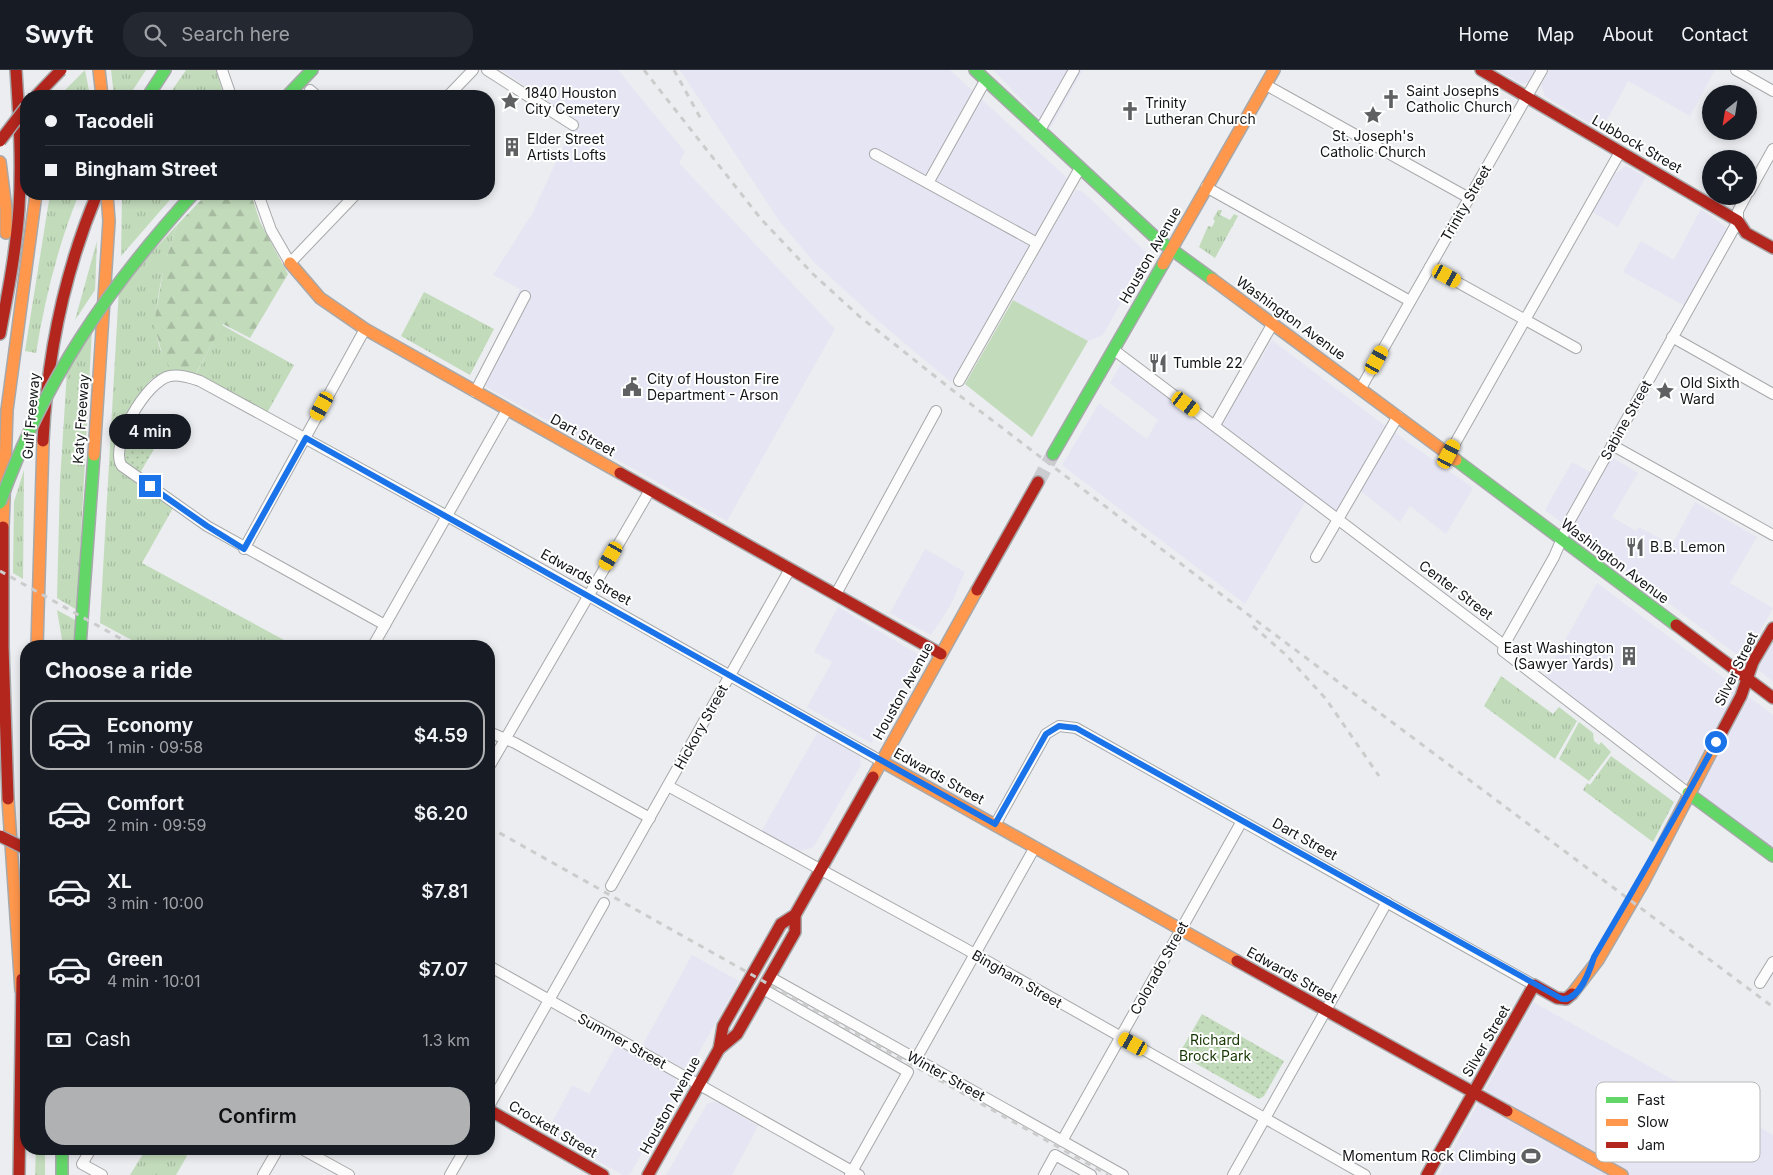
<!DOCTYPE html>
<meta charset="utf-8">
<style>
:root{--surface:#171b24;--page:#242831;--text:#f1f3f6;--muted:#9ea1a6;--line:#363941;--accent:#afb1b3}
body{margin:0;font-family:Inter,sans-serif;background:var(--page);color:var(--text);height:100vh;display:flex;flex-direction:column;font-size:19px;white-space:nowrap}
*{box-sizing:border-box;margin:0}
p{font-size:16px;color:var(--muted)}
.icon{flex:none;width:28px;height:28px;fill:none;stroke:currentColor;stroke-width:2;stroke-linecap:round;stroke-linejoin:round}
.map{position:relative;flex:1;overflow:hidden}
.drawer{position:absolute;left:20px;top:570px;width:475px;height:515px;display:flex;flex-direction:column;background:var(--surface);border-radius:20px;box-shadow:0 2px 8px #0003}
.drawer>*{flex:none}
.guide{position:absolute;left:20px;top:20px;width:475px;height:110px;border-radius:20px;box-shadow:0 2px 8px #0003;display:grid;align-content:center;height:110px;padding:0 25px;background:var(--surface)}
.needle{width:32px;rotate:210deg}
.tools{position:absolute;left:1702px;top:15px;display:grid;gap:10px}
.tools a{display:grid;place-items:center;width:55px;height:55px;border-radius:50%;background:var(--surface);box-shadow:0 2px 8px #0003;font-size:25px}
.end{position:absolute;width:22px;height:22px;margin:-11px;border:6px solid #1a73e8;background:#fff;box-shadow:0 0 0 2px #fff}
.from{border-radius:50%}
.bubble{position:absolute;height:35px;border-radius:18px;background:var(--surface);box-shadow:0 2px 8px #0003;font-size:16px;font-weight:600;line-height:35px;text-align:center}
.car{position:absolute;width:15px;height:30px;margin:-15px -8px;border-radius:6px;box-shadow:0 0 4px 1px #0007;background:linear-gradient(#f5c518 24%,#345 0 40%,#f5c518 0 76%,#345 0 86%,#f5c518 0)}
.guide b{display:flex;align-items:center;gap:18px;height:48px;font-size:19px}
.guide b+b{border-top:1px solid var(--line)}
.guide i{width:12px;height:12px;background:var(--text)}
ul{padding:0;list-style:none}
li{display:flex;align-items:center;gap:15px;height:70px;margin:0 10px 8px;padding:0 15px;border:2px solid transparent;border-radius:20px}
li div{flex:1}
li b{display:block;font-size:19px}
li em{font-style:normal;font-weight:600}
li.current{border-color:var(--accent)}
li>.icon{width:45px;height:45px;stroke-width:1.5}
h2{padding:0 25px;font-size:22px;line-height:60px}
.pay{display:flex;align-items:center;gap:12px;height:55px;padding:0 25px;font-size:19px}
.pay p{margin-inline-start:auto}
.cta{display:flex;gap:10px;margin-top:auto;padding:10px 25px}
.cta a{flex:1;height:58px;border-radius:20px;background:var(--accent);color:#111;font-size:20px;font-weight:600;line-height:58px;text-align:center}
header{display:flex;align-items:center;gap:30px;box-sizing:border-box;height:70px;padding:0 25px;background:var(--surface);border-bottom:1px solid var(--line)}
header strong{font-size:24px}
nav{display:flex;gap:28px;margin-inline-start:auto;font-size:18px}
.search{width:350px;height:45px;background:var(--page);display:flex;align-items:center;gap:12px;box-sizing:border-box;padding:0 18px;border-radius:20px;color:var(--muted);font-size:19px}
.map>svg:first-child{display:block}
.commercial{fill:#e6e5f3}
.grass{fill:url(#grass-tufts)}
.forest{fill:url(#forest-firs)}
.park{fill:url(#park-dots)}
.garden{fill:#c2dbbb}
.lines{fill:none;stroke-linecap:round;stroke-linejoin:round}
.secondary-tunnel{stroke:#cbcccf;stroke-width:14;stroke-dasharray:14 7;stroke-linecap:butt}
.street-casing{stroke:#a7a8aa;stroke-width:12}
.fast-casing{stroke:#a7a8aa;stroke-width:14}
.slow-casing{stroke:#a7a8aa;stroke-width:14}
.jam-casing{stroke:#a7a8aa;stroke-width:14}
.street{stroke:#fcfcfd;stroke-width:10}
.fast{stroke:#63d668;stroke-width:11}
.slow{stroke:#ff974d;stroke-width:11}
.jam{stroke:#b3261e;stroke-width:11}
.rail{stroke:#ccc;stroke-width:3;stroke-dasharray:6 6;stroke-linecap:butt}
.fast-bridge-casing{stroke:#a7a8aa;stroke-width:14;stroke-linecap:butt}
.jam-bridge-casing{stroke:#a7a8aa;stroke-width:14;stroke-linecap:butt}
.fast-bridge{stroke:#63d668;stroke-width:11}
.jam-bridge{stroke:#b3261e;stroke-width:11}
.route{stroke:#1a73e8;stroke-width:6}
.labels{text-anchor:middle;stroke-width:4;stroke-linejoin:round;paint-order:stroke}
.poi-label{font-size:14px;fill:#131416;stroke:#fff;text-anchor:start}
.street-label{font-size:14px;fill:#131416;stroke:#fff}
.park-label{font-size:14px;fill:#163703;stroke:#fff}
.key{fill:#fff;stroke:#b8b8b9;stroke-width:1}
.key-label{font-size:14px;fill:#131416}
</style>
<header>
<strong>Swyft</strong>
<div class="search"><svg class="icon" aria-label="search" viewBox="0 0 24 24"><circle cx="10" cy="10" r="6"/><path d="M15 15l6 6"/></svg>Search here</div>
<nav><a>Home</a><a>Map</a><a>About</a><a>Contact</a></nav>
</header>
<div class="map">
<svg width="1773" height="1105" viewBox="0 0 1773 1105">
<defs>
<pattern id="grass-tufts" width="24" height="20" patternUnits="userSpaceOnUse" patternTransform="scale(1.25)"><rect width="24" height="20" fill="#c2dbbb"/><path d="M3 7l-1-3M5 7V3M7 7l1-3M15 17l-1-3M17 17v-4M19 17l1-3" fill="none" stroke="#a6bba0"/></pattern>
<pattern id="forest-firs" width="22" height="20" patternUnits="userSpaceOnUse" patternTransform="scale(1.25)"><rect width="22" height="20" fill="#c2dbbb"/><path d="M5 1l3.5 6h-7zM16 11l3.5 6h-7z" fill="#a6bba0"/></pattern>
<pattern id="park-dots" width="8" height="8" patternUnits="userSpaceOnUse" patternTransform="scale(1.25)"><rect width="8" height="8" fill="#c2dbbb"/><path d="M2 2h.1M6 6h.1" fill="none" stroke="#a6bba0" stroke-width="1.8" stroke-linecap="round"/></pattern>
</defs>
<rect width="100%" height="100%" fill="#ebedf0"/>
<g class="commercial">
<polygon points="501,0 618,0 685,82 679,93 835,259 727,451 476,311 520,219 493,205 532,144 576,49"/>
<polygon points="680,0 950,0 1066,107 1067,112 951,312 876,249 814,192 780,152"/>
<polygon points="993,0 1083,0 1050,59"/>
<polygon points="1497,0 1537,0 1529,12 1522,14"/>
<polygon points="1549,0 1715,0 1690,46 1628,11 1601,61 1545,26 1541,15"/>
<polygon points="1626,96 1646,107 1618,157 1592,142 1616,103"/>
<polygon points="1076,120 1082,121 1148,184 1103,265 1088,271 1013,230 1066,134"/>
<polygon points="1701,139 1728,159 1685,236 1623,202 1641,171 1674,190"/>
<polygon points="1272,270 1388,358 1337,444 1220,356"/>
<polygon points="1123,291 1307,429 1245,534 1062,395 1099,333 1147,369 1158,350 1110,313"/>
<polygon points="1395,363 1473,418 1446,464 1410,436 1400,452 1359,420"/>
<polygon points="1611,387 1638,403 1612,447 1636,461 1639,457 1672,475 1695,432 1757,467 1730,513 1773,538 1750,580 1748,593 1545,440 1572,392 1592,403"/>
<polygon points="925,479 965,502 950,536 931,565 890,543"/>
<polygon points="1597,513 1736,617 1737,620 1730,637 1687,711 1682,711 1669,702 1545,606"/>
<polygon points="838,537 921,586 871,673 807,637 832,592 814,582"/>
<polygon points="1773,572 1773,612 1759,600 1759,595"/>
<polygon points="1749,627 1773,645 1773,778 1697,721"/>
<polygon points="817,663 860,686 861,695 816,773 812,778 800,781 761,762"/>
<polygon points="692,885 739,911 692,995 688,998 683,998 642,976"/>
<polygon points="1533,932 1773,1065 1773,1105 1439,1105"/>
<polygon points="617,974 674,1006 678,1018 630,1104 627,1105 623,1105 547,1062 572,1015 589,1024"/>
<polygon points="713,1032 719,1033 758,1056 732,1105 666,1105 707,1034"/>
</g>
<g class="grass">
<polygon points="85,0 90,26 59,26"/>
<polygon points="111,0 146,0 129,26 114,26"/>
<polygon points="186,0 216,0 224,26 168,26"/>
<path d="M50,124h29c-21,51 -34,104 -43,159l-11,-2z"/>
<polygon points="122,124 175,124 121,186"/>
<polygon points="1218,140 1222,140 1220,145 1230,150 1234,144 1238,146 1215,188 1199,177 1208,156 1212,157 1215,151 1213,149"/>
<path d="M177,155c-12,37 -39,117 -2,145 -7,2 -16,4 -22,8 -16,13 -43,68 -36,88l56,42 -31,55 153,83h-152l-43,-23 19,-335z"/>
<polygon points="97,171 95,220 75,250"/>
<polygon points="424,222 494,259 470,305 401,266"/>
<polygon points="222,255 294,295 267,343 196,304"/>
<polygon points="92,259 77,540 57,528 60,412 67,301"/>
<polygon points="24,400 23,509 13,503 14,432"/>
<polygon points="57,540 77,551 75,576 63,576"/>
<polygon points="1501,606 1553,644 1559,637 1577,651 1555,689 1484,636"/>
<polygon points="1579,652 1593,663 1594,671 1599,675 1601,672 1611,682 1589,711 1559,689"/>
<polygon points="1611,686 1674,732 1653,772 1583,720 1587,713 1590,715"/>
<polygon points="36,1079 45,1082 45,1105 35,1105"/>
<polygon points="146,1079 175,1079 187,1086 176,1105 130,1105"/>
</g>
<polygon class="forest" points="207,124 251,124 260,152 288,204 250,268 223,254 195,305 175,300 169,296 163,287 154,254 164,196 177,155"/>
<g class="park">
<polygon points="136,345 164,362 140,403 124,393 121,384"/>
<polygon points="1202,944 1284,991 1264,1026 1259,1029 1179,984"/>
</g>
<g class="garden">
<polygon points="1013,230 1088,271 1032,367 965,314"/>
<polygon points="1207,954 1220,962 1209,983 1195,975"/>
</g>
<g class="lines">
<polyline class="secondary-tunnel" points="1038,412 1053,384"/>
<g class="street-casing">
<g id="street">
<polyline points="222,0 231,26"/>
<polyline points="487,0 573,55"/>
<polyline points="1736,0 1773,21"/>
<polyline points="1266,15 1469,128"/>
<polyline points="310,20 317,26"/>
<polyline points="448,26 473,0"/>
<polyline points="1040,60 1074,0"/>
<polyline points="875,84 1037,173"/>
<polyline points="928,113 985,11"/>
<polyline points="1206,117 1410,231"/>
<polyline points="1749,122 1773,79"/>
<polyline points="258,124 271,160 290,193 356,124"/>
<polyline points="1430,197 1576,278"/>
<polyline points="1672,267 1773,324"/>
<polyline points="1114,280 1504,575 1503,581 1688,723"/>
<polyline points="959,311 1080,98"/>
<polyline points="1361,318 1542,0"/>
<polyline points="475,322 525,226"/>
<polyline points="1215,355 1273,253"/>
<polyline points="1612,375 1773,465"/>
<polyline points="1449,384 1620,82"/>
<polyline points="244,479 365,259"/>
<polyline points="1316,487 1398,346"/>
<polyline points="836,524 936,341"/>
<path d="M385,555l-178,-99 -85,-60c-14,-20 25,-86 48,-90 10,-2 21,2 30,5l247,135 434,245"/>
<polyline points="1504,575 1554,487 1569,452 1738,151 1738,141 1746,126"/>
<polyline points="373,576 507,340"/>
<polyline points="489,662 515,673 650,748"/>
<polyline points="489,697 650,420"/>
<polyline points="668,716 964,878 1365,1105"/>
<polyline points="995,755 1046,664 1059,656 1076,658 1534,915"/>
<polyline points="611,816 790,499"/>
<polyline points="489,896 859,1105"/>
<polyline points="770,907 1123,1105"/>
<polyline points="1760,913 1773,892"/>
<polyline points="763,919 908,1002 850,1105"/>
<polyline points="916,989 1035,777"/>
<polyline points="489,1036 604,833"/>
<polyline points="1062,1071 1242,751"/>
<polyline points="91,1079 82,1094 102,1105"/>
<polyline points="302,1079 349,1105"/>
<polyline points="263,1105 278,1079"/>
<polyline points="450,1105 465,1079"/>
<polyline points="1044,1105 1055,1085 1091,1105"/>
<polyline points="1233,1105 1387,832"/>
</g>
</g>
<g class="fast-casing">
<g id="fast">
<polyline points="975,0 1156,168 1212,209"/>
<polyline points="148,26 165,0"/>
<polyline points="287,26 312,0"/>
<polyline points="1053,384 1163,194"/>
<polyline points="1456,390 1676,555"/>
<polyline points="80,576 94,385"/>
<polyline points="1688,723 1773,786"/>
<polyline points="62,1079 62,1105"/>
</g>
</g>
<g class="slow-casing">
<g id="slow">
<polyline points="99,0 102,26"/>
<polyline points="0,92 6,139 6,163"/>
<polyline points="290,193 320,228 365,259 620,403"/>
<polyline points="1163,194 1274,0"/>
<polyline points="1212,209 1456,390"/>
<polyline points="94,385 109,151 107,124"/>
<polyline points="3,457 7,340 36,124"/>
<polyline points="37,576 43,371"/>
<polyline points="881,691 1237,891"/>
<polyline points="873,707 977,520"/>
<polyline points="8,729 21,920"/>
<polyline points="25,844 26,804"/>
<polyline points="1572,924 1598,890 1643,813 1715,675"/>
<polyline points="1507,1041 1622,1105"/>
</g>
</g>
<g class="jam-casing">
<g id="jam">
<polyline points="1481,0 1738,151 1746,163 1773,178"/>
<path d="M0,264c8,-42 16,-83 19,-126 3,-46 0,-92 -3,-138"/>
<path d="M43,371c4,-85 21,-168 54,-247"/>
<polyline points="620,403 941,584"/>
<polyline points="3,457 3,577 8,729"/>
<polyline points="977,520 1038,412"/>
<polyline points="1676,555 1773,628"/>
<polyline points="1715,675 1741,626 1753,592 1773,558"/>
<polyline points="1237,891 1507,1041"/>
<polyline points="719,979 723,956 781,854 795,845 873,707"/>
<polyline points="489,1040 603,1105"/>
<polyline points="19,1105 22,909"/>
<polyline points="648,1105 719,979 737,964 795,862 795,845"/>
<polyline points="1427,1105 1534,915 1557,928 1566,929 1572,924"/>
</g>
</g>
<use href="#street" class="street"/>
<use href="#fast" class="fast"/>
<use href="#slow" class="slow"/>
<use href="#jam" class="jam"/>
<g class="rail">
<polyline points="644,0 761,149 813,204 859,246 951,319 1218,522 1773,937"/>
<polyline points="674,0 702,51"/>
<polyline points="0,501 134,576"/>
<polyline points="1253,556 1286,585 1326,629 1379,706"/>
<polyline points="489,757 1108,1105"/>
</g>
<g class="fast-bridge-casing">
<path id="fast-bridge" d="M0,433c44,-123 106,-213 193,-309"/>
</g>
<g class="jam-bridge-casing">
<g id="jam-bridge">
<polyline points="36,26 61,0"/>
<polyline points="0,71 26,37"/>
<polyline points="0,766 26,779"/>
</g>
</g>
<use href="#fast-bridge" class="fast-bridge"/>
<use href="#jam-bridge" class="jam-bridge"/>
</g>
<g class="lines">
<path class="route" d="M150,416l57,40 37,23 62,-111 689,386 51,-90 13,-8 17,2 486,271c17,2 28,-29 32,-42 42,-71 83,-143 122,-215"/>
</g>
<defs>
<g id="church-bare" transform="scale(1.5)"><path d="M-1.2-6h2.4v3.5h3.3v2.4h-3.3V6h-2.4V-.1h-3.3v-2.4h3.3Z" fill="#5f6062" stroke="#fff" stroke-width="2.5" paint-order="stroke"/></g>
<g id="sight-bare" transform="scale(1.5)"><path d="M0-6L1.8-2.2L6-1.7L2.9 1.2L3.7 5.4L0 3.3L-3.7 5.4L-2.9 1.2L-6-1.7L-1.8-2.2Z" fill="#5f6062" stroke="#fff" stroke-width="2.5" paint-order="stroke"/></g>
<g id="building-bare" transform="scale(1.5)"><path d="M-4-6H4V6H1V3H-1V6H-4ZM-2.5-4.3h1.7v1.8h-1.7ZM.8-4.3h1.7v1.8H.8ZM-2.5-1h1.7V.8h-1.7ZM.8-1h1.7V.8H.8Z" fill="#5f6062" stroke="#fff" stroke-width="2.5" paint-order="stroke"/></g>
<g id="restaurant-bare" transform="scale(1.5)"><path d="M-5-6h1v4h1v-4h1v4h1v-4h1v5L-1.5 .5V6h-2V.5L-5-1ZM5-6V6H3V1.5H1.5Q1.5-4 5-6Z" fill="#5f6062" stroke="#fff" stroke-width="2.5" paint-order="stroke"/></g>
<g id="civic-bare" transform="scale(1.5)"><path d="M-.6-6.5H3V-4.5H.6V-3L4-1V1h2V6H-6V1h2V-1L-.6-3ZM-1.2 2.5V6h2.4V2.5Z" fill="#5f6062" stroke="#fff" stroke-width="2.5" paint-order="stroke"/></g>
<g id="stadium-bare" transform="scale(1.5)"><path d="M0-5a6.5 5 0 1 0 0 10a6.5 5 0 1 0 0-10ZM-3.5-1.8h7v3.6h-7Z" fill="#5f6062" stroke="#fff" stroke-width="2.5" paint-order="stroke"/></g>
</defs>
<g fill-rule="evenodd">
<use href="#church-bare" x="1391" y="29"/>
<use href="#sight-bare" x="510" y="31"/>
<use href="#church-bare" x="1130" y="41"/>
<use href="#sight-bare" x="1373" y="45"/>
<use href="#building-bare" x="512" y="77"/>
<use href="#restaurant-bare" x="1158" y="293"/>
<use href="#civic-bare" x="632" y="317"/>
<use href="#sight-bare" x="1665" y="321"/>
<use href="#restaurant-bare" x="1635" y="477"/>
<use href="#building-bare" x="1629" y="586"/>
<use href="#stadium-bare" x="1531" y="1086"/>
</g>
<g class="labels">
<g class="poi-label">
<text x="1406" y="26">Saint Josephs<tspan x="1406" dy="16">Catholic Church</tspan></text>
<text x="525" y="28">1840 Houston<tspan x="525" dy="16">City Cemetery</tspan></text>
<text x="1145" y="38">Trinity<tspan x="1145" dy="16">Lutheran Church</tspan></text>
<text x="1373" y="71" text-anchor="middle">St. Joseph's<tspan x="1373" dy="16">Catholic Church</tspan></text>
<text x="527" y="74">Elder Street<tspan x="527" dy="16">Artists Lofts</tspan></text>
<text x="1173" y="298">Tumble 22</text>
<text x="647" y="314">City of Houston Fire<tspan x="647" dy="16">Department - Arson</tspan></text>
<text x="1680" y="318">Old Sixth<tspan x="1680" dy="16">Ward</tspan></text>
<text x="1650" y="482">B.B. Lemon</text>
<text x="1614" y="583" text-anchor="end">East Washington<tspan x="1614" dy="16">(Sawyer Yards)</tspan></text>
<text x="1516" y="1091" text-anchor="end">Momentum Rock Climbing</text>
</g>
<g class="street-label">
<text transform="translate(1637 74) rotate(30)" y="5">Lubbock Street</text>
<text transform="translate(1466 133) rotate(-60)" y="5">Trinity Street</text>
<text transform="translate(1150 185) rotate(-60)" y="5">Houston Avenue</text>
<text transform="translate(1291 248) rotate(36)" y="5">Washington Avenue</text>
<text transform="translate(31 346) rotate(-85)" y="5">Gulf Freeway</text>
<text transform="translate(81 349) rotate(-86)" y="5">Katy Freeway</text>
<text transform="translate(1626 350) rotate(-61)" y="5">Sabine Street</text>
<text transform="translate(583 365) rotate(29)" y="5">Dart Street</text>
<text transform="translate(1615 491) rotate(37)" y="5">Washington Avenue</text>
<text transform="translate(586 507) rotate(29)" y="5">Edwards Street</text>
<text transform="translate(1456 520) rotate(37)" y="5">Center Street</text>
<text transform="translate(1736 599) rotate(-64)" y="5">Silver Street</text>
<text transform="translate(903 621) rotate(-61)" y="5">Houston Avenue</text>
<text transform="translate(701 657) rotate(-61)" y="5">Hickory Street</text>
<text transform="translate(939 706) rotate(29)" y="5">Edwards Street</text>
<text transform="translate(1305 769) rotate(29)" y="5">Dart Street</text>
<text transform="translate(1159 898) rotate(-61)" y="5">Colorado Street</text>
<text transform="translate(1292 905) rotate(29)" y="5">Edwards Street</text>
<text transform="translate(1017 909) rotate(30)" y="5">Bingham Street</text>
<text transform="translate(622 971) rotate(29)" y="5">Summer Street</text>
<text transform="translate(1486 971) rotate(-60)" y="5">Silver Street</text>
<text transform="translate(946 1006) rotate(29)" y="5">Winter Street</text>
<text transform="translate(670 1035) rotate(-61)" y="5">Houston Avenue</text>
<text transform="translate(553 1059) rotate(30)" y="5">Crockett Street</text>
</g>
<g class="park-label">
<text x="1215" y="975">Richard<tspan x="1215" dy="16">Brock Park</tspan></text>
</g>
</g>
<rect x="1596" y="1012" width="164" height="80" rx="8" class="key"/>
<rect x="1606" y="1027" width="22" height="6" fill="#63d668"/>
<rect x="1606" y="1049" width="22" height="7" fill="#ff974d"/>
<rect x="1606" y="1072" width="22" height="6" fill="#b3261e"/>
<g class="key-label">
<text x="1637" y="1035">Fast</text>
<text x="1637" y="1057">Slow</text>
<text x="1637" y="1080">Jam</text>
</g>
</svg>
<div class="tools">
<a><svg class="needle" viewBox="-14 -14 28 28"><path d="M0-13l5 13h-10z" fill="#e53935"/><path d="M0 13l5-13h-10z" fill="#9ea1a6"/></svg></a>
<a><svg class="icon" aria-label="locate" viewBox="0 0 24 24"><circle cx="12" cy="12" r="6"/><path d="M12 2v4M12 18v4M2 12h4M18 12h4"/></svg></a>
</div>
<i class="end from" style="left:1716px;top:672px"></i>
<i class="end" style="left:150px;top:416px"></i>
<div class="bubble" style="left:109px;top:344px;width:82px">4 min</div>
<i class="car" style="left:1447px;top:206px;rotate:119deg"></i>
<i class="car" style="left:1377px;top:290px;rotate:29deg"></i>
<i class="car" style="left:1186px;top:334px;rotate:126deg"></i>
<i class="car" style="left:322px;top:336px;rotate:209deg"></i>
<i class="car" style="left:1449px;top:384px;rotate:28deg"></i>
<i class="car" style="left:611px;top:486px;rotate:210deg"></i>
<i class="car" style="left:1133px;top:974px;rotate:299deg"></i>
<div class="guide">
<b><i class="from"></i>Tacodeli</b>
<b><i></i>Bingham Street</b>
</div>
<section class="drawer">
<h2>Choose a ride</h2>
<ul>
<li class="current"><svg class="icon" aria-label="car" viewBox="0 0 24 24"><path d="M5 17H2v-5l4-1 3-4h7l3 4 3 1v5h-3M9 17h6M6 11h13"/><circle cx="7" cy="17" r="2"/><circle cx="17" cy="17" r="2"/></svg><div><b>Economy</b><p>1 min · 09:58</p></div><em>$4.59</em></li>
<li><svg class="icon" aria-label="car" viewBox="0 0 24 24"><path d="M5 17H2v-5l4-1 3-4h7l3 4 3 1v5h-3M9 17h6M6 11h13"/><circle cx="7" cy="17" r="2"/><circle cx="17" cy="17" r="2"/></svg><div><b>Comfort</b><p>2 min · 09:59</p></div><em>$6.20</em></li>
<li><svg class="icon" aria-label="car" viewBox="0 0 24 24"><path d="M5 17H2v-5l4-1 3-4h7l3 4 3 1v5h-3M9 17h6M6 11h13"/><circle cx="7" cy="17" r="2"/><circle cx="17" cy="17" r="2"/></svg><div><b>XL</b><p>3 min · 10:00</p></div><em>$7.81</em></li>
<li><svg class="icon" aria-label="car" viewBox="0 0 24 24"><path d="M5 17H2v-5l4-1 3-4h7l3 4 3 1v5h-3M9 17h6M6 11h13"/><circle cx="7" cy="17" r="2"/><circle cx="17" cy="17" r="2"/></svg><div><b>Green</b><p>4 min · 10:01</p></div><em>$7.07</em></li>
</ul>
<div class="pay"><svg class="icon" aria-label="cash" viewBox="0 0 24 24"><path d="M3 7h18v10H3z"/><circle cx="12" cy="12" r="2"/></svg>Cash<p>1.3 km</p></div>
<div class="cta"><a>Confirm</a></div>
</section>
</div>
